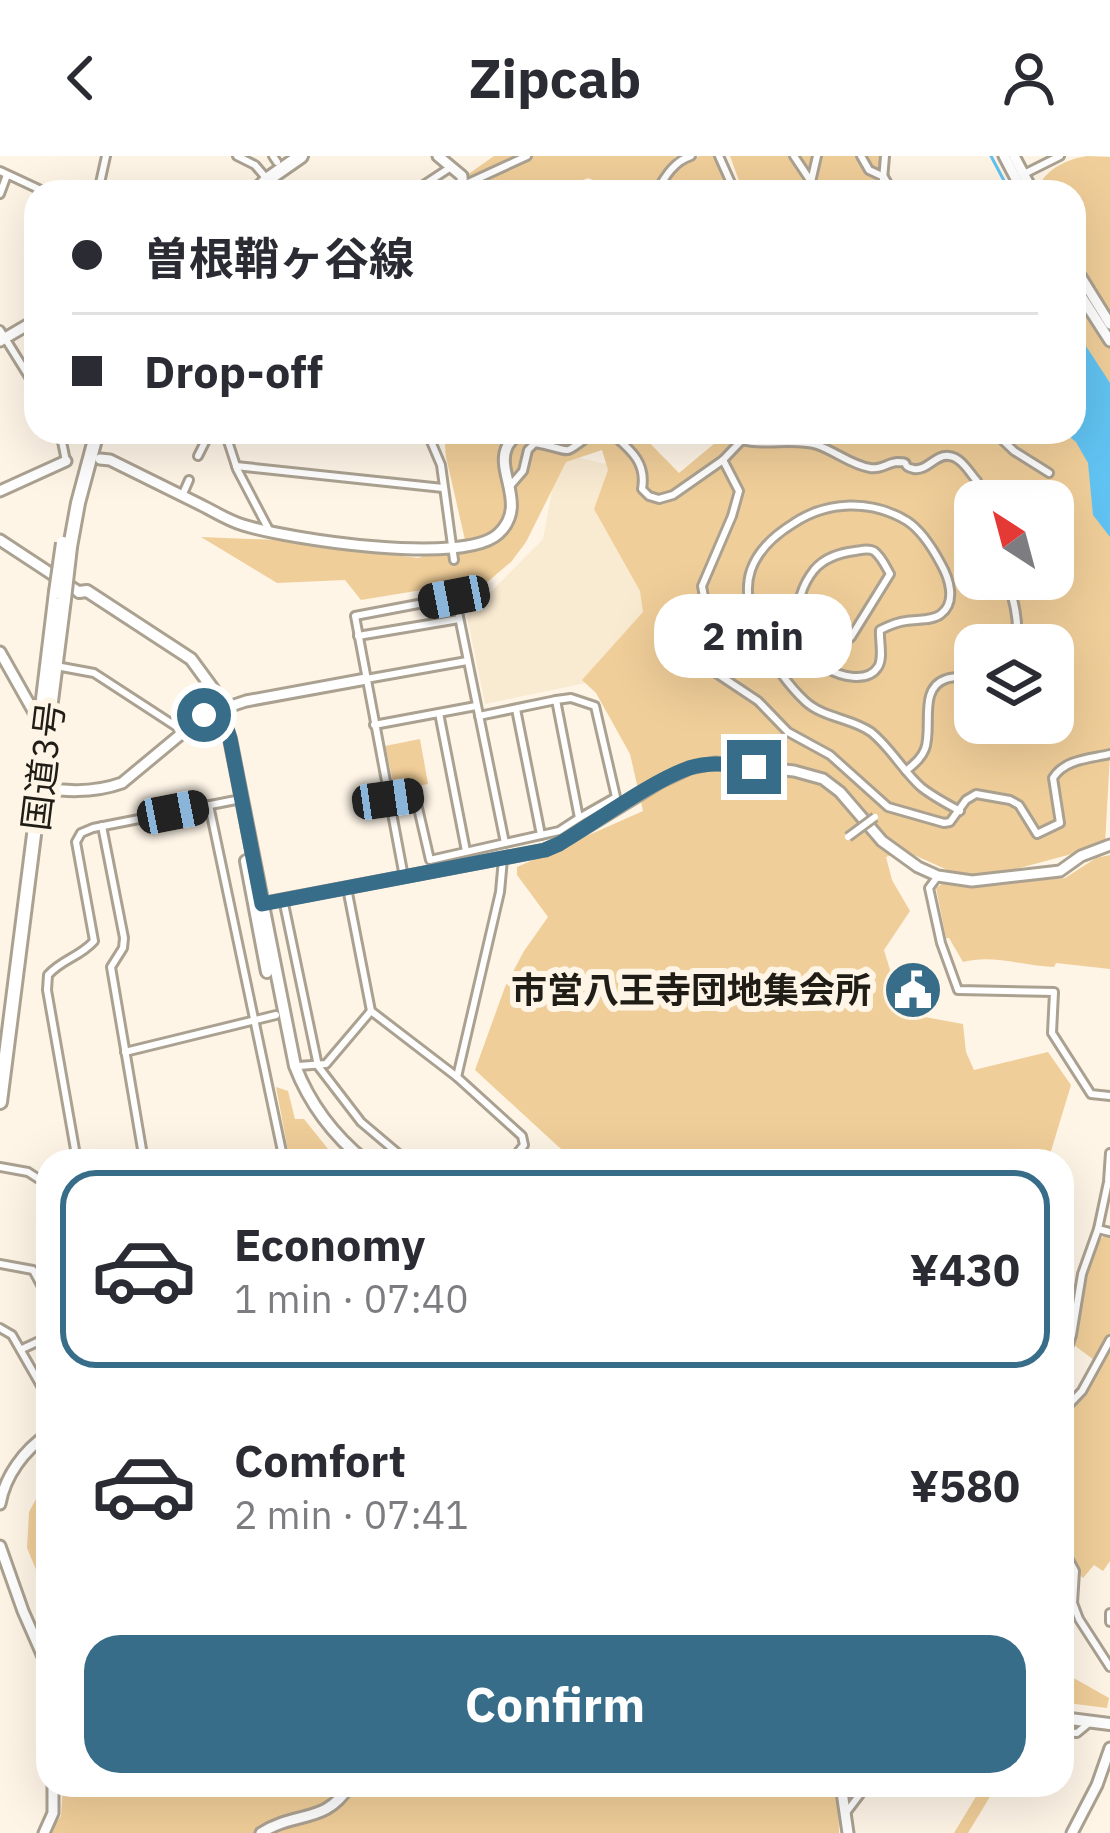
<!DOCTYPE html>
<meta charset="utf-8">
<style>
:root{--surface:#fff;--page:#f7f7f7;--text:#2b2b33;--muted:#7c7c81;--line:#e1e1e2;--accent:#376d88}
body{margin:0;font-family:"IBM Plex Sans","Noto Sans JP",sans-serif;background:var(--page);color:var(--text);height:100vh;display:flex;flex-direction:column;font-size:45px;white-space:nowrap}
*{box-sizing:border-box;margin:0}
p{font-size:39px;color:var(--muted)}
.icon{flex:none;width:66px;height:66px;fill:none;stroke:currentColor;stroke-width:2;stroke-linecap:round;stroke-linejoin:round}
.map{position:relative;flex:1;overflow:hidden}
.panel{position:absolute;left:36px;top:993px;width:1038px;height:648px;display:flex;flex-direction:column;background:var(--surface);border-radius:36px;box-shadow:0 12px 48px #0002}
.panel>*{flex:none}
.hud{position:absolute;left:24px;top:24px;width:1062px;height:264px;border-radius:36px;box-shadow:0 12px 48px #0002;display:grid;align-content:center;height:264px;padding:0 48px;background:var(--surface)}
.needle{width:78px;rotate:324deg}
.fabs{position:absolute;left:954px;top:324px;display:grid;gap:24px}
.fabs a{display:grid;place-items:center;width:120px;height:120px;border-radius:24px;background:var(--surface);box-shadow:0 12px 48px #0002;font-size:60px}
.end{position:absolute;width:54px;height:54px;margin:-27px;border:15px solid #376d88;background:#fff;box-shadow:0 0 0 6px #fff}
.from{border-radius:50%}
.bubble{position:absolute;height:84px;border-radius:36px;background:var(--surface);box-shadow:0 12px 48px #0002;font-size:39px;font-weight:700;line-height:84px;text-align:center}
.car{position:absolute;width:36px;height:72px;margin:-36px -18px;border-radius:15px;box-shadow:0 0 9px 3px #0007;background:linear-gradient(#222 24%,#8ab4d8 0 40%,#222 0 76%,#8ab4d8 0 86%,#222 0)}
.hud b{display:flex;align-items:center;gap:42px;height:114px;font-size:45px}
.hud b+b{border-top:3px solid var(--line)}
.hud i{width:30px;height:30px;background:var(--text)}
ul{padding:21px 0 0;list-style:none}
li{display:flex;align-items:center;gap:36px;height:198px;margin:0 24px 18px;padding:0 24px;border:6px solid transparent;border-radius:36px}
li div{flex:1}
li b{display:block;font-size:45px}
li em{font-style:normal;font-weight:700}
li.active{border-color:var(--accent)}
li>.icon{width:108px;height:108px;stroke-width:1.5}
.button{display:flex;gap:24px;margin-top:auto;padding:24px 48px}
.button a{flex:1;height:138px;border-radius:36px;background:var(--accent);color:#fff;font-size:48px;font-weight:700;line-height:138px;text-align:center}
header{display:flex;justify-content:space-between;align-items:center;height:156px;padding:0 48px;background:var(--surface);font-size:54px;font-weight:700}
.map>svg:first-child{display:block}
.built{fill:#f9ead2}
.green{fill:#f0ce99;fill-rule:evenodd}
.water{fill:#61c3f2}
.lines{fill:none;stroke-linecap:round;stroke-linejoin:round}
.stream{stroke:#61c3f2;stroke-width:3}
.street-casing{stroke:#aba191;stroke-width:12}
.secondary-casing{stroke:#aba191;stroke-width:15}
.primary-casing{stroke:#aba191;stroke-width:16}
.highway-casing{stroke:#aba191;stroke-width:18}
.street{stroke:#fff;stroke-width:6}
.secondary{stroke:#fff;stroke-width:9}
.primary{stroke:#fff;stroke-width:10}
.highway{stroke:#fff;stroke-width:12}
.street-bridge-casing{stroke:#aba191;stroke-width:12;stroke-linecap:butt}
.highway-bridge-casing{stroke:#aba191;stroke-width:18;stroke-linecap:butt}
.street-bridge{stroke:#fff;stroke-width:6}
.highway-bridge{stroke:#fff;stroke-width:12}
.route{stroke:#376d88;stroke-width:15}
.labels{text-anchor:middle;stroke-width:12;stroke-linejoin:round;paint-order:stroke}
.street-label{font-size:36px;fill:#201c16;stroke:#fef5e7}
.poi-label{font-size:36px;font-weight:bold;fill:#201c16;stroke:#fef5e7;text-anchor:end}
</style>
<header><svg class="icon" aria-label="back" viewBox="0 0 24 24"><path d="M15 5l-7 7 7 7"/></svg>Zipcab<svg class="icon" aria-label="person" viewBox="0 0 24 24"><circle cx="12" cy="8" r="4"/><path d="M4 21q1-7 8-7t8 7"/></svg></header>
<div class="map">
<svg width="1110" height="1677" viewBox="0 0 1110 1677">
<rect width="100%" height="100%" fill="#fef5e7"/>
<polygon class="built" points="559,297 619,311 656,460 595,525 485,548 467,460 543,383"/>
<g class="green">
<polygon points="494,0 676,0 648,36 620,36 588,22 555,36 443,36"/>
<polygon points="699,0 714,0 722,4 734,36 661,36 670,16"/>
<polygon points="730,0 884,0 895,36 743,36"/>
<path d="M1087,0l23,1v597l-5,91 -133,36 -67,-30 -19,6 6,23 18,31 -26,39 19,63 60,11 3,28 8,18 74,-18 23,33 -23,76h-474l-99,-91 30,-83 19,-36 24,-34 -31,-42v-8l126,-56 -13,-57 -34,-61 -14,-13 61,-68 -3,-21 -46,-82 14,-39 -6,-20 -36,12 -40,80 -15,20 -39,33 -32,-8 -79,13 -16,-20 -68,3 -76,-46 76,3 141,18 47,-18 -19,-83 -2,-25h195l40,41 42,-35 -5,-6h358v-240h-32l-3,-6c8,-18 29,-27 48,-30zM975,345h78v78h-78zM975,489h78v78h-78z"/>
<polygon points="420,583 428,628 395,634 385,590"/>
<path d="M1110,699v114l-54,-6 -2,4c-31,-1 -61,-13 -91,-5l-14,-24h-3l-10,-50 7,-5 26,4 96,-9 31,-20z"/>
<polygon points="276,931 288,935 295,963 304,963 328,993 342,1005 290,1005"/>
<path d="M1105,1079l5,1v325l-7,10 -9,-6 -11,13 -3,-3 -9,4 -9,-3v-173l19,-15 13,-28 -20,-15c5,-28 9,-94 31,-110z"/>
<polygon points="48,1321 48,1442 27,1392 29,1356"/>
<polygon points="1063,1516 1109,1542 1107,1552 1067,1547"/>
<polygon points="63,1629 833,1629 838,1636 839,1677 49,1677 61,1660"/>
<polygon points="983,1629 997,1629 968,1677 954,1677"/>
</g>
<polygon class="water" points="1074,164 1082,184 1110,227 1110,381 1093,359 1088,307 1076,286 1064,276 1074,276"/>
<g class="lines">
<polyline class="stream" points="991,0 1010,36"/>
<g class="street-casing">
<g id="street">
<polyline points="237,0 255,9 278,36"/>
<polyline points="273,0 277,6"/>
<polyline points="719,0 735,36"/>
<polyline points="794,0 818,36"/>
<polyline points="861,0 869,14 884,21 893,36"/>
<polyline points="0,15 45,36"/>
<polyline points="1024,18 1060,0"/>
<polyline points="811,26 817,0"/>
<polyline points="464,29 527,0"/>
<polyline points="98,36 106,0"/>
<polyline points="413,36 451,11"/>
<path d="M656,36c9,-15 18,-31 35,-36"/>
<polyline points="882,36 885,0"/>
<polyline points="0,38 7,19"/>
<polyline points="0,174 36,232"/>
<polyline points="60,276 66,305"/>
<polyline points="225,276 237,313 269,374"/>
<polyline points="427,276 441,309 454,404"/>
<path d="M610,276c19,17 37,29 32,57l7,7 10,3 14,-4 50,-35 19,-20 22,-8"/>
<path d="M725,276c27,20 62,4 92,13 18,6 34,20 53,23 11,2 17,-5 27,-6 17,0 1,4 17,7 14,2 21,-15 35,-13 12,1 20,16 28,25l-11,29 9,17"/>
<polyline points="994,276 1014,295 1049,317"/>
<polyline points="198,300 210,276"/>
<path d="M723,304l16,31 -7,25 -30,70 6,33 -1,33 9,21 42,28 30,31 42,23 58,52 56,16 6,-1 16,-22 10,-6 34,6 9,5 18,29 23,-11 -7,-45c12,-19 36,-19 57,-24"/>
<polyline points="236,310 443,332"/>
<path d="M510,330l13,-15 5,-21 7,-7c41,7 23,16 59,-11"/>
<polyline points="182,340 189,324"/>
<path d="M1007,423c7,21 13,44 9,66"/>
<polyline points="358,480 459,463"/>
<path d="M832,488l9,1 10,-8 39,-63c-4,-7 -9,-18 -16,-23 -6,-3 -12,-1 -19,0 -15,2 -30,6 -41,19 -24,30 -24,79 12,98 14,8 41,16 52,-1 6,-9 1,-27 2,-37 8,-4 16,-8 26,-9 10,-2 27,0 35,-7 16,-12 8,-36 0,-50 -8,-15 -20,-34 -34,-43 -36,-22 -80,-20 -113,2 -18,11 -36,27 -43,47 -14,41 24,103 54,131 18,17 46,17 66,31 19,15 32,39 50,55 11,9 26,17 39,24"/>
<polyline points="56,510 94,517 183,575"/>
<polyline points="366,523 467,505"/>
<polyline points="556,544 571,542 595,550 616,641 579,662"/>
<polyline points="516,553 541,679"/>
<polyline points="439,557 466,695"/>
<polyline points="479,560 556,544 579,662 559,675 505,687"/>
<polyline points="374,569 476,550"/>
<path d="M906,615c8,-7 15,-12 19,-22 8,-21 -7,-61 21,-70 8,-3 20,-2 29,-3"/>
<polyline points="389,643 415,639 430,704 505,687 455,441 355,460 404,721"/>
<polyline points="209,649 284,1005"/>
<polyline points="102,670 124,782 123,792 111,811 144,1005"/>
<polyline points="938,720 929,732 941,787 958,834 1054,836 1052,877 1091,938 1110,940"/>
<polyline points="347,732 371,855 457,921 522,980 524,989 511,1005"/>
<polyline points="283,743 318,910 361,966 407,1005"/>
<polyline points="125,896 276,859"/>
<polyline points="298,910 326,908 371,855"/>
<polyline points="457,921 500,736 503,703"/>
<path d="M77,1005l-30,-171 1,-15c14,-16 32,-18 46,-34l-18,-99 5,-9 12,-5 148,-29"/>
<polyline points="540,1005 543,1001 547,1005"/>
<polyline points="0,1011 28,1016 48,1029"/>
<polyline points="1098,1073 1110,1076"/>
<polyline points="0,1108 33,1114 48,1142"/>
<polyline points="0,1172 12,1179 48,1242"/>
<polyline points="22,1193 48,1181"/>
<polyline points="1062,1209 1072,1179 1082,1118 1098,1073 1108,1026 1110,997"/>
<polyline points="1062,1256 1082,1235 1110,1184"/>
<polyline points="1062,1391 1075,1415 1073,1447 1079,1463 1110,1511"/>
<polyline points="1110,1457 1110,1466"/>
<polyline points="1062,1576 1077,1577 1089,1567"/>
<polyline points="845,1658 867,1629"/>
</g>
</g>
<g class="secondary-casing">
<g id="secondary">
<polyline points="438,0 462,20 463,36"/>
<polyline points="1004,0 1023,36"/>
<polyline points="1014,0 1033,36"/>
<polyline points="1074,110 1110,168"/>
<polyline points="1074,129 1110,185"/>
<polyline points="0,185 36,164"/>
<path d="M100,303l10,1c30,15 61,30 91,45 14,7 28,16 42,20 46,14 220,41 255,9 31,-28 -3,-62 9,-87 1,-3 10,-13 11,-15"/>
<polyline points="0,335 66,305"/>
<polyline points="0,384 79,436"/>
<polyline points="0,496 40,567"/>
<path d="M32,631c31,4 59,7 90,-4l82,-68 42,-14 120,-22"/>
<polyline points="260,748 545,694 559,688 660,626 690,612 715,607 794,615 823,623 840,636 882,685 918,711 938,720 972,725 1060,715 1081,700 1110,689"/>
<path d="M0,1348c5,-28 24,-54 48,-70"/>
<polyline points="0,1390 23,1455 48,1512"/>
<polyline points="841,1629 848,1677"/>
<polyline points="44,1677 53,1657 53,1629"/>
<path d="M261,1677c36,-23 64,-8 89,-48"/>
<polyline points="1072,1677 1097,1629 1110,1592"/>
</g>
</g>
<g class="primary-casing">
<g id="primary">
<path d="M79,436l8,-1 104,68 22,30 17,50 65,327c15,39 38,69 70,95"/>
<polyline points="246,705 267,816"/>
<polyline points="1062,1562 1110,1568"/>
</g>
</g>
<g class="highway-casing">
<g id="highway">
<polyline points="255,36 268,23 301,0"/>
<polyline points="70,391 78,347 97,276"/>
<polyline points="43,543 56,436"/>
<polyline points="0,946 64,443"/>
</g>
</g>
<use href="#street" class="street"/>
<use href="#secondary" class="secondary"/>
<use href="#primary" class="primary"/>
<use href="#highway" class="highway"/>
<g class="street-bridge-casing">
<polyline id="street-bridge" points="848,681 875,661"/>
</g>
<g class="highway-bridge-casing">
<g id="highway-bridge">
<polyline points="56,436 63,387"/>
<polyline points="64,443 70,391"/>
</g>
</g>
<use href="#street-bridge" class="street-bridge"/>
<use href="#highway-bridge" class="highway-bridge"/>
</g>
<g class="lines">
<path class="route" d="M204,559l17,-6 9,30 32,165 283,-54 14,-6c37,-22 91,-62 130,-76 22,-7 44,-3 65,-1"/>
</g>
<defs>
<g id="civic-disc" transform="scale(3)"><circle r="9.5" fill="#376d88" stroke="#fef5e7"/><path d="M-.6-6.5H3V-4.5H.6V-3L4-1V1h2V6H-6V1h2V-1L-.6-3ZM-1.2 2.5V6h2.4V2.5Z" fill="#fff"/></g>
</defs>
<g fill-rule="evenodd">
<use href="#civic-disc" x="913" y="834"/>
</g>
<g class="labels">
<g class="street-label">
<text transform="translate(43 610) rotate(-83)" y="13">国道3号</text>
</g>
<g class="poi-label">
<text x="871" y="847">市営八王寺団地集会所</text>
</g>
</g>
</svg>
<div class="fabs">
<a><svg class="needle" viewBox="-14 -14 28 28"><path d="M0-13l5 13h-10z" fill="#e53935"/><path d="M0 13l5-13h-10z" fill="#7c7c81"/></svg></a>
<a><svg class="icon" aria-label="layers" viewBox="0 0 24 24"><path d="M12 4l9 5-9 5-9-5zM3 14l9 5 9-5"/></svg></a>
</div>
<i class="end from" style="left:204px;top:559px"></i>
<i class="end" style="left:754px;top:611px"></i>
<div class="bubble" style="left:654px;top:438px;width:198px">2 min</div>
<i class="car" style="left:454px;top:441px;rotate:259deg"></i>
<i class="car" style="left:388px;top:643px;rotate:82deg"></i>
<i class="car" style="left:173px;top:656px;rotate:79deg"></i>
<div class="hud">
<b><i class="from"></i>曽根鞘ヶ谷線</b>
<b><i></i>Drop-off</b>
</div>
<section class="panel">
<ul>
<li class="active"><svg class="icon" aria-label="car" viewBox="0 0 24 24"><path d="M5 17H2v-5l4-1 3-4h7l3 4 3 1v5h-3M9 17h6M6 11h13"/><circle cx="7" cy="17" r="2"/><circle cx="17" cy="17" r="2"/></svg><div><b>Economy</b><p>1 min · 07:40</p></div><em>¥430</em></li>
<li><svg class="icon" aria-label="car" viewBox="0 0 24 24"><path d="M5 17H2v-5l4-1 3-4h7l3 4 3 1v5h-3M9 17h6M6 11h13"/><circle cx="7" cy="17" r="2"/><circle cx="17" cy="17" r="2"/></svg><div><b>Comfort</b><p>2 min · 07:41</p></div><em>¥580</em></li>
</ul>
<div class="button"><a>Confirm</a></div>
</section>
</div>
